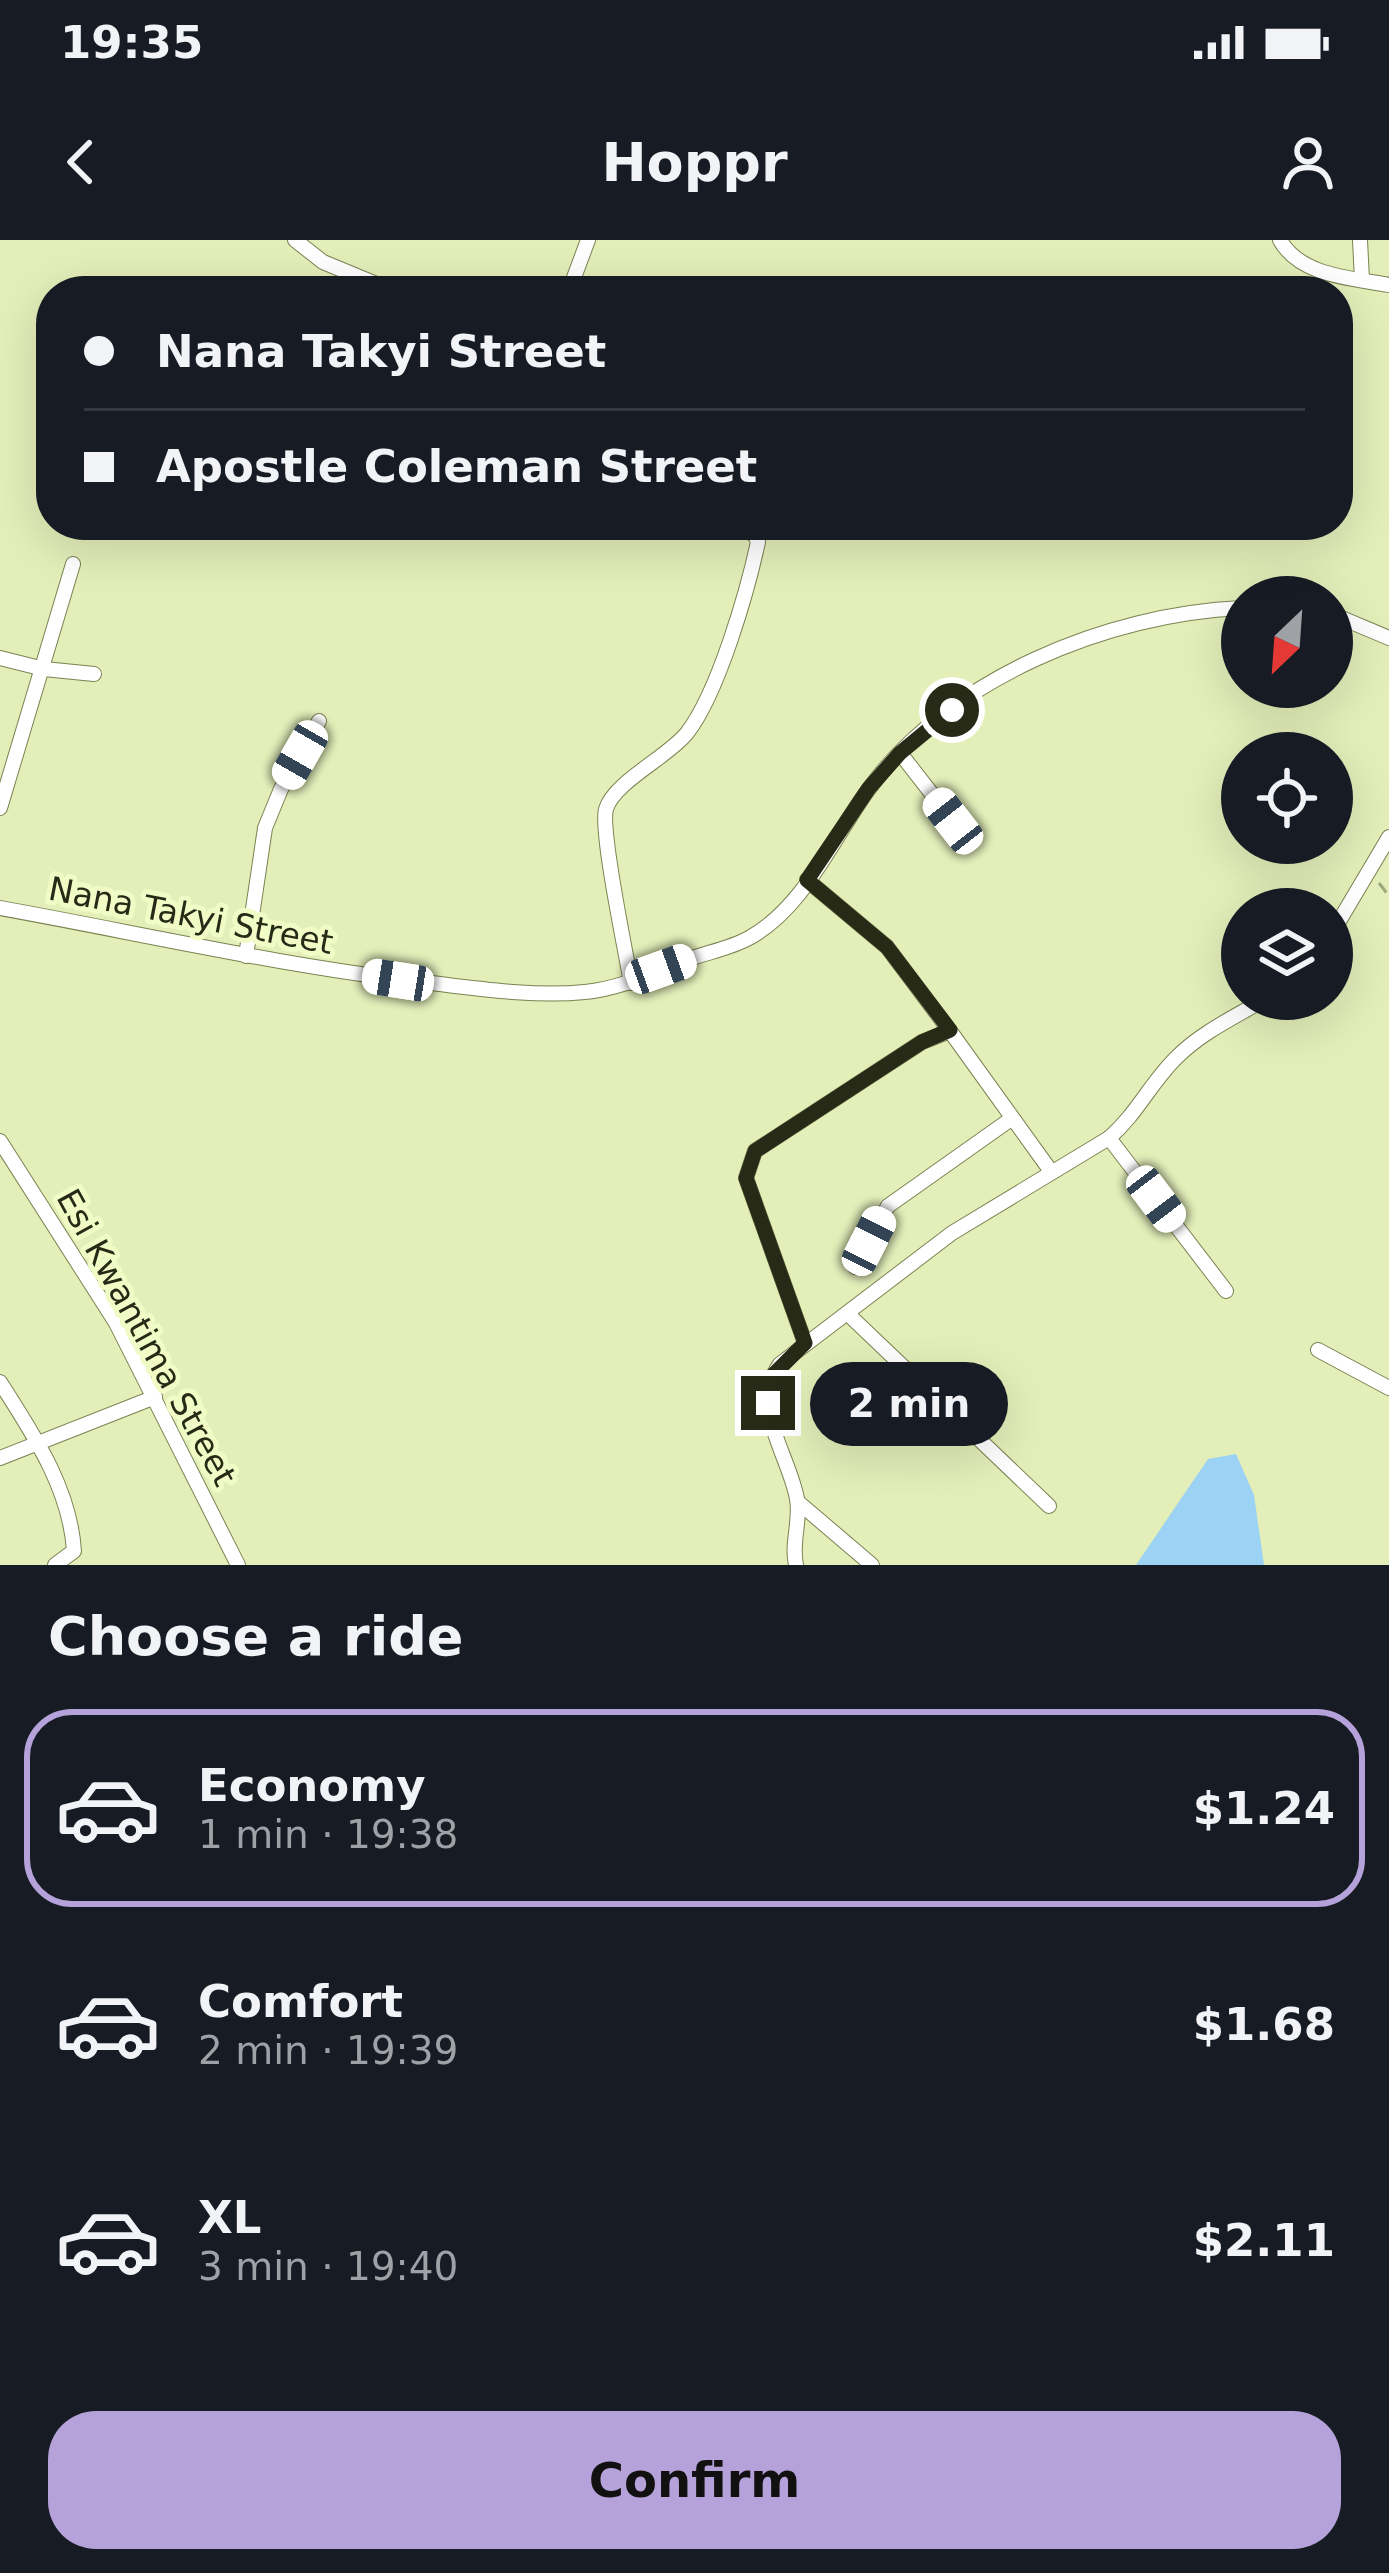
<!DOCTYPE html>
<meta charset="utf-8">
<style>
:root{--surface:#171b24;--page:#242831;--text:#f1f3f6;--muted:#9ea1a6;--line:#363941;--accent:#b6a2da}
body{margin:0;font-family:"DejaVu Sans",sans-serif;background:var(--page);color:var(--text);height:100vh;display:flex;flex-direction:column;font-size:45px;white-space:nowrap}
*{box-sizing:border-box;margin:0}
p{font-size:39px;color:var(--muted)}
.icon{flex:none;width:66px;height:66px;fill:none;stroke:currentColor;stroke-width:2;stroke-linecap:round;stroke-linejoin:round}
.map{position:relative;height:1325px;overflow:hidden}
.panel{display:flex;flex-direction:column;background:var(--surface);flex:1}
.panel>*{flex:none}
.guide{position:absolute;left:36px;top:36px;width:1317px;height:264px;border-radius:48px;box-shadow:0 12px 48px #0002;display:grid;align-content:center;height:264px;padding:0 48px;background:var(--surface)}
.needle{width:78px;rotate:205deg}
.tools{position:absolute;left:1221px;top:336px;display:grid;gap:24px}
.tools a{display:grid;place-items:center;width:132px;height:132px;border-radius:50%;background:var(--surface);box-shadow:0 12px 48px #0002;font-size:60px}
.end{position:absolute;width:54px;height:54px;margin:-27px;border:15px solid #262a16;background:#fff;box-shadow:0 0 0 6px #fff}
.from{border-radius:50%}
.bubble{position:absolute;height:84px;border-radius:42px;background:var(--surface);box-shadow:0 12px 48px #0002;font-size:39px;font-weight:700;line-height:84px;text-align:center}
.car{position:absolute;width:36px;height:72px;margin:-36px -18px;border-radius:15px;box-shadow:0 0 9px 3px #0007;background:linear-gradient(#fff 24%,#345 0 40%,#fff 0 76%,#345 0 86%,#fff 0)}
.guide b{display:flex;align-items:center;gap:42px;height:114px;font-size:45px}
.guide b+b{border-top:3px solid var(--line)}
.guide i{width:30px;height:30px;background:var(--text)}
ul{padding:0;list-style:none}
li{display:flex;align-items:center;gap:36px;height:198px;margin:0 24px 18px;padding:0 24px;border:6px solid transparent;border-radius:48px}
li div{flex:1}
li b{display:block;font-size:45px}
li em{font-style:normal;font-weight:700}
li.active{border-color:var(--accent)}
li>.icon{width:108px;height:108px;stroke-width:1.5}
h2{padding:0 48px;font-size:54px;line-height:144px}
.primary-button{display:flex;gap:24px;margin-top:auto;padding:24px 48px}
.primary-button a{flex:1;height:138px;border-radius:48px;background:var(--accent);color:#111;font-size:48px;font-weight:700;line-height:138px;text-align:center}
.status{display:flex;justify-content:space-between;align-items:center;height:84px;padding:0 60px;background:var(--surface);direction:ltr}
.status svg{height:33px;fill:currentColor}
header{display:flex;justify-content:space-between;align-items:center;height:156px;padding:0 48px;background:var(--surface);font-size:54px;font-weight:700}
.map>svg:first-child{display:block}
.water{fill:#9cd2f4}
.lines{fill:none;stroke-linecap:round;stroke-linejoin:round}
.street-casing{stroke:#7a8352;stroke-width:16}
.path{stroke:#9ea77e;stroke-width:3;stroke-dasharray:12 6;stroke-linecap:butt}
.street{stroke:#fff;stroke-width:14}
.route{stroke:#262a16;stroke-width:15}
.labels{text-anchor:middle;stroke-width:10;stroke-linejoin:round;paint-order:stroke}
.street-label{font-size:33px;fill:#262a16;stroke:#f0fbc6}
</style>
<div class="status"><b>19:35</b><svg viewBox="0 0 49 12"><path d="M0 12V9h3v3zM5 12V6h3v6zM10 12V3h3v9zM15 12V0h3v12zM26 1h20v11H26zM47 4h2v5h-2z"/></svg></div>
<header><svg class="icon" aria-label="back" viewBox="0 0 24 24"><path d="M15 5l-7 7 7 7"/></svg>Hoppr<svg class="icon" aria-label="person" viewBox="0 0 24 24"><circle cx="12" cy="8" r="4"/><path d="M4 21q1-7 8-7t8 7"/></svg></header>
<div class="map">
<svg width="1389" height="1325" viewBox="0 0 1389 1325">
<rect width="100%" height="100%" fill="#e3eeb9"/>
<polygon class="water" points="1236,1214 1254,1255 1264,1325 1136,1325 1208,1219"/>
<g class="lines">
<g class="street-casing">
<g id="street">
<polyline points="295,0 323,22 393,51"/>
<path d="M1280,0c20,36 71,38 109,45"/>
<polyline points="1360,0 1362,40"/>
<polyline points="569,51 588,0"/>
<polyline points="1332,374 1389,398"/>
<polyline points="0,418 44,429 94,434"/>
<polyline points="900,513 953,581"/>
<polyline points="0,568 73,324"/>
<polyline points="807,640 887,707 950,791"/>
<path d="M0,668c144,26 286,59 431,75 50,6 104,14 154,9 38,-4 69,-20 104,-33 20,-7 42,-11 60,-21 55,-30 84,-100 119,-148 82,-112 239,-176 374,-182"/>
<polyline points="1332,693 1389,597"/>
<polyline points="246,716 265,588 281,549 319,481"/>
<path d="M631,743c-5,-31 -31,-152 -25,-174 8,-27 62,-52 81,-76 31,-40 60,-140 71,-191l-3,-7 -22,-10"/>
<polyline points="1109,898 1226,1051"/>
<polyline points="0,901 116,1083 238,1325"/>
<polyline points="855,1027 888,966 1011,879"/>
<polyline points="849,1075 1049,1266"/>
<polyline points="805,1103 746,938 755,911 922,802 950,791 1050,930"/>
<polyline points="1318,1110 1389,1148"/>
<path d="M0,1142c33,52 70,106 74,169l-19,14"/>
<polyline points="0,1218 155,1157"/>
<polyline points="798,1262 872,1325"/>
<path d="M796,1325c-5,-22 5,-45 1,-66 -8,-45 -48,-92 -17,-135l172,-131 157,-95c28,-24 42,-56 68,-81 25,-25 58,-40 88,-58"/>
</g>
</g>
<polyline class="path" points="1379,643 1389,656"/>
<use href="#street" class="street"/>
</g>
<g class="lines">
<polyline class="route" points="768,1163 771,1137 805,1103 746,938 755,911 922,802 950,790 887,707 807,640 869,548 900,513 952,470"/>
</g>
<g class="labels">
<g class="street-label">
<text transform="translate(191 675) rotate(11)" y="12">Nana Takyi Street</text>
<text transform="translate(147 1097) rotate(61)" y="12">Esi Kwantima Street</text>
</g>
</g>
</svg>
<div class="tools">
<a><svg class="needle" viewBox="-14 -14 28 28"><path d="M0-13l5 13h-10z" fill="#e53935"/><path d="M0 13l5-13h-10z" fill="#9ea1a6"/></svg></a>
<a><svg class="icon" aria-label="locate" viewBox="0 0 24 24"><circle cx="12" cy="12" r="6"/><path d="M12 2v4M12 18v4M2 12h4M18 12h4"/></svg></a>
<a><svg class="icon" aria-label="layers" viewBox="0 0 24 24"><path d="M12 4l9 5-9 5-9-5zM3 14l9 5 9-5"/></svg></a>
</div>
<i class="end from" style="left:952px;top:470px"></i>
<i class="end" style="left:768px;top:1163px"></i>
<div class="bubble" style="left:810px;top:1122px;width:198px">2 min</div>
<i class="car" style="left:300px;top:515px;rotate:210deg"></i>
<i class="car" style="left:953px;top:581px;rotate:322deg"></i>
<i class="car" style="left:661px;top:729px;rotate:70deg"></i>
<i class="car" style="left:398px;top:740px;rotate:279deg"></i>
<i class="car" style="left:1156px;top:959px;rotate:143deg"></i>
<i class="car" style="left:869px;top:1001px;rotate:27deg"></i>
<div class="guide">
<b><i class="from"></i>Nana Takyi Street</b>
<b><i></i>Apostle Coleman Street</b>
</div>
</div>
<section class="panel">
<h2>Choose a ride</h2>
<ul>
<li class="active"><svg class="icon" aria-label="car" viewBox="0 0 24 24"><path d="M5 17H2v-5l4-1 3-4h7l3 4 3 1v5h-3M9 17h6M6 11h13"/><circle cx="7" cy="17" r="2"/><circle cx="17" cy="17" r="2"/></svg><div><b>Economy</b><p>1 min · 19:38</p></div><em>$1.24</em></li>
<li><svg class="icon" aria-label="car" viewBox="0 0 24 24"><path d="M5 17H2v-5l4-1 3-4h7l3 4 3 1v5h-3M9 17h6M6 11h13"/><circle cx="7" cy="17" r="2"/><circle cx="17" cy="17" r="2"/></svg><div><b>Comfort</b><p>2 min · 19:39</p></div><em>$1.68</em></li>
<li><svg class="icon" aria-label="car" viewBox="0 0 24 24"><path d="M5 17H2v-5l4-1 3-4h7l3 4 3 1v5h-3M9 17h6M6 11h13"/><circle cx="7" cy="17" r="2"/><circle cx="17" cy="17" r="2"/></svg><div><b>XL</b><p>3 min · 19:40</p></div><em>$2.11</em></li>
</ul>
<div class="primary-button"><a>Confirm</a></div>
</section>
